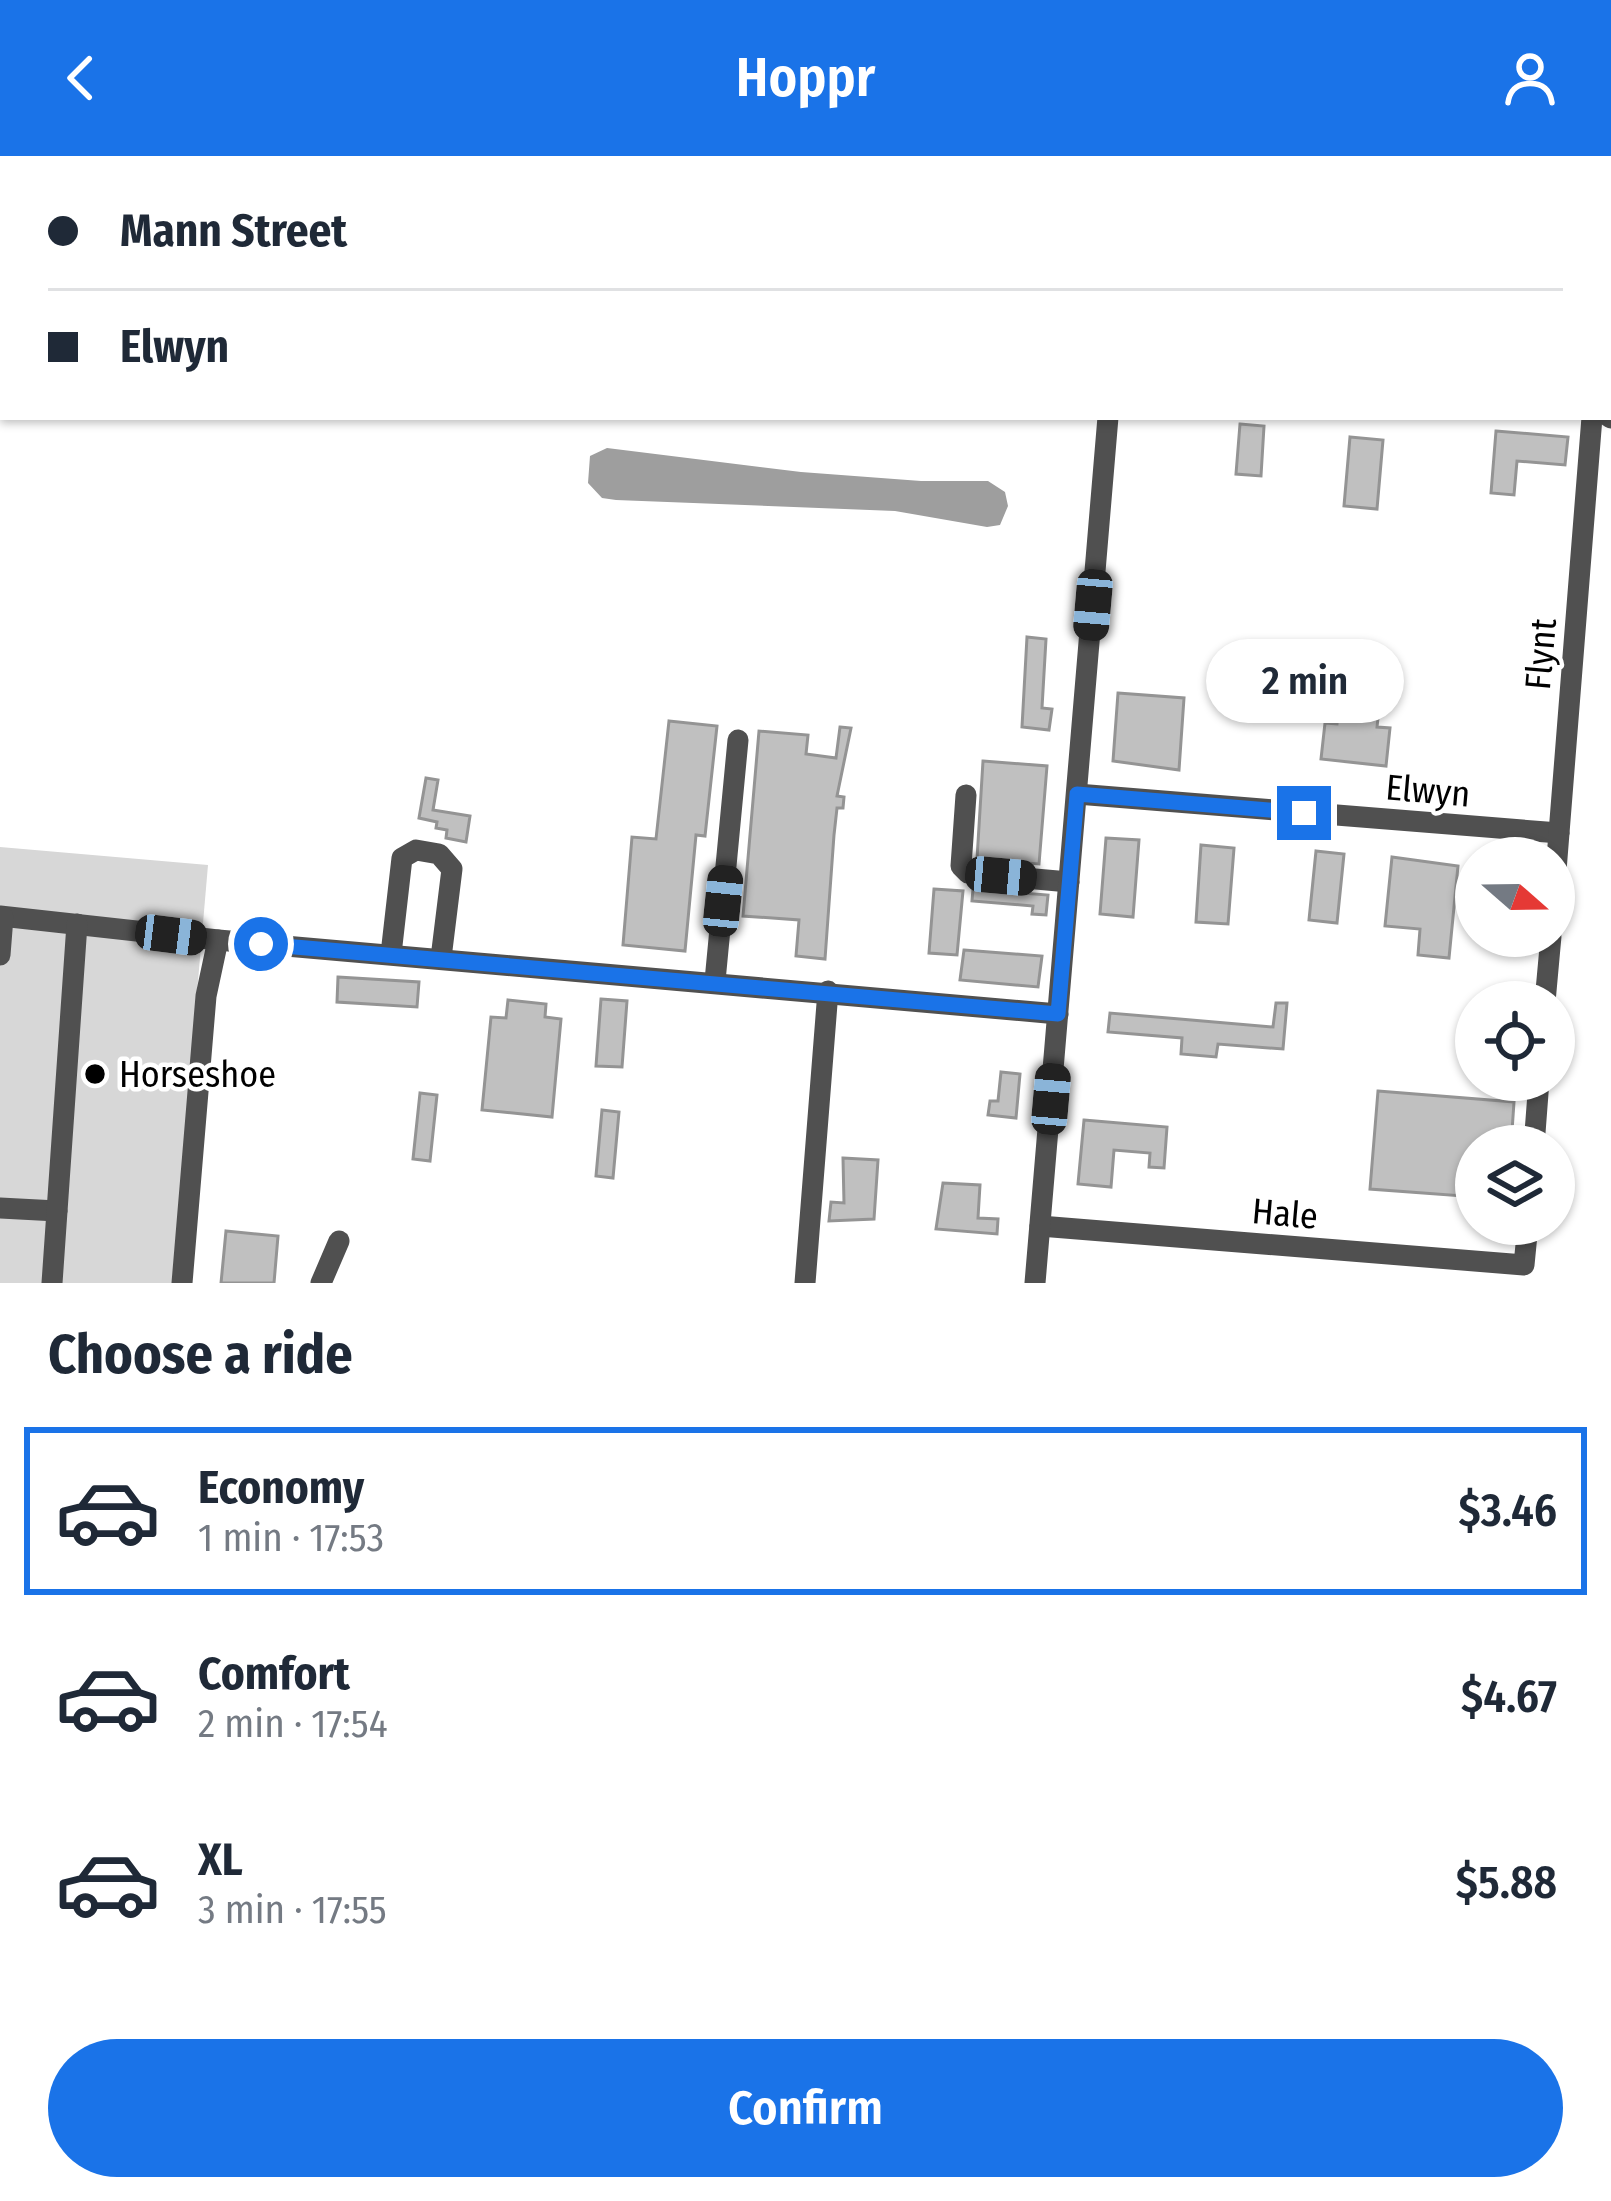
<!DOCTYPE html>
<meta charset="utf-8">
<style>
:root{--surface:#fff;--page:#f2f2f3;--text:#1f2937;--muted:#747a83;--line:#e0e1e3;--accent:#1a73e8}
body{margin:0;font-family:"Fira Sans Condensed",sans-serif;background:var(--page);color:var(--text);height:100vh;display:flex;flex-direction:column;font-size:45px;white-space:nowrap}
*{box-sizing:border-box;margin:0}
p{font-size:39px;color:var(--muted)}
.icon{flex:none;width:66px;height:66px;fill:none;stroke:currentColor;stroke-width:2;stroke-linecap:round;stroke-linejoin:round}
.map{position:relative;height:1127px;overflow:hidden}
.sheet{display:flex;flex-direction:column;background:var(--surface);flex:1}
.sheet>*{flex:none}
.top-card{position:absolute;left:0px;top:0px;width:1611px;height:264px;box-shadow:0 3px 9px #0004;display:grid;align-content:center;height:264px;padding:0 48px;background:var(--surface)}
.needle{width:78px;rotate:110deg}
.buttons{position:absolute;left:1455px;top:681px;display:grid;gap:24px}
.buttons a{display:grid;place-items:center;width:120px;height:120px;border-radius:50%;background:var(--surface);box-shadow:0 3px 9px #0004;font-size:60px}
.end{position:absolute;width:54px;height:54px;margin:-27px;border:15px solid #1a73e8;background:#fff;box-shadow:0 0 0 6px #fff}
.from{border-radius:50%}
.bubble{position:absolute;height:84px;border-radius:42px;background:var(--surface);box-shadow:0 3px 9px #0004;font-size:39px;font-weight:600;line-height:84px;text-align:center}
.car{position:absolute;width:36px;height:72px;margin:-36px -18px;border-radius:15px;box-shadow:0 0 9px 3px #0007;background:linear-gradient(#222 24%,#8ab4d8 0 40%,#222 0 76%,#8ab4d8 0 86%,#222 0)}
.top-card b{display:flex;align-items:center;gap:42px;height:114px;font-size:45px}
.top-card b+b{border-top:3px solid var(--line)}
.top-card i{width:30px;height:30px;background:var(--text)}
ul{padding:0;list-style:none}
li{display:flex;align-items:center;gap:36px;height:168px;margin:0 24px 18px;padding:0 24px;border:6px solid transparent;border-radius:0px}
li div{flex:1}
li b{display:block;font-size:45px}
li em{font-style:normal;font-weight:600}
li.current{border-color:var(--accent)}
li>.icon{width:108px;height:108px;stroke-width:1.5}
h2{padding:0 48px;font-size:54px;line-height:144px}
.cta{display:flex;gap:24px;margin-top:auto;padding:24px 48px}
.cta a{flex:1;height:138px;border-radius:72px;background:var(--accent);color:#fff;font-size:48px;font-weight:600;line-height:138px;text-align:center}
header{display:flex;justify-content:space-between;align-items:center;height:156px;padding:0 48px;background:var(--accent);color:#fff;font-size:54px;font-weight:600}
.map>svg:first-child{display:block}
.green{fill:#d7d7d7}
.water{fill:#9e9e9e}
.building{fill:#c0c0c0;stroke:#949494;stroke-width:3}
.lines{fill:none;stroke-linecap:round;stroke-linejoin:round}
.minor{stroke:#505050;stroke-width:21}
.route{stroke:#1a73e8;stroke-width:15}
.poi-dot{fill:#000;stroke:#fff;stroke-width:4.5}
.labels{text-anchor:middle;stroke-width:9;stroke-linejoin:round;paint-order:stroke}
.street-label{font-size:36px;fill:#000;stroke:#fff}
.poi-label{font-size:36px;fill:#000;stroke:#fff;text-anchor:start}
</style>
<header><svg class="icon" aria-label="back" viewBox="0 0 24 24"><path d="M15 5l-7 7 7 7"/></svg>Hoppr<svg class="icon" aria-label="person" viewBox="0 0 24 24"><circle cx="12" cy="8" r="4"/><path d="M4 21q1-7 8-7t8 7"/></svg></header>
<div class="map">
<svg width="1611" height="1127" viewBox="0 0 1611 1127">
<rect width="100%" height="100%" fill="#fff"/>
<polygon class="green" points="0,691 208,709 172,1127 0,1127"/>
<polygon class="water" points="607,292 801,316 921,325 988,325 1005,336 1008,350 1000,369 987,371 895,355 616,344 602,342 588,327 590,300"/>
<g class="building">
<polygon points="1240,268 1264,270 1261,320 1236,318"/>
<polygon points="1496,275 1568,281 1565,309 1517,305 1514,339 1491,337"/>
<polygon points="1350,281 1383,284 1377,353 1344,350"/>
<polygon points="1027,481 1046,483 1042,552 1052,553 1049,574 1022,571"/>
<polygon points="1118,537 1184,542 1179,614 1113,605"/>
<polygon points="1339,548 1379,553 1377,571 1390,572 1386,610 1321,603 1325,567 1337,568"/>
<polygon points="669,565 717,570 705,680 696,679 685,795 623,789 632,681 656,683"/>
<polygon points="840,571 851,572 837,640 844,641 843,652 837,652 834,679 825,803 796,800 799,764 743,760 759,575 808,579 806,598 836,602"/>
<polygon points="983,605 1047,610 1039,708 977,703"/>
<polygon points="426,622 438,624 433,654 470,660 466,686 446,682 447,674 436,672 437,666 419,662"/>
<polygon points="1106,682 1139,684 1133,761 1100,758"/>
<polygon points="1201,689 1234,692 1228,768 1196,766"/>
<polygon points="1316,695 1344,698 1337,767 1309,764"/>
<polygon points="1392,701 1458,710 1449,802 1418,799 1420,773 1385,770"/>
<polygon points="934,733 963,735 957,799 929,797"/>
<polygon points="973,733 1048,739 1046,759 1032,758 1033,750 972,745"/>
<polygon points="964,794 1042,800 1038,831 960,824"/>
<polygon points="338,821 419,826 417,851 337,846"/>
<polygon points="601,843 627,845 622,911 596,910"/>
<polygon points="508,844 546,848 545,861 561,863 552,961 482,954 491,861 506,862"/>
<polygon points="1276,847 1287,847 1283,893 1218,888 1216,901 1181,898 1182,882 1108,876 1110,857 1273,871"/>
<polygon points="1001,916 1020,918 1016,962 988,959 990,945 998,945"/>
<polygon points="1378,935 1514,946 1511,990 1476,990 1476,1041 1370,1033"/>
<polygon points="420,937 437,939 430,1005 413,1003"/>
<polygon points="602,954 619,956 613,1022 596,1020"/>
<polygon points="1084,964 1167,971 1164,1012 1149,1011 1150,997 1114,994 1111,1031 1078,1028"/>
<polygon points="843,1002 878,1004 874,1063 829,1065 831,1046 844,1047"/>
<polygon points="943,1027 980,1029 978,1062 998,1063 997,1078 936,1073"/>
<polygon points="226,1075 278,1080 274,1127 221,1127"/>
</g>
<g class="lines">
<g class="minor">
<polyline points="1077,0 1077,3"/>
<polyline points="1608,260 1611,262"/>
<polyline points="1077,638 1559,677"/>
<polyline points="966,639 961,710 968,717 1069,726"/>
<polyline points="1554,740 1592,261"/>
<polyline points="0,760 218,784 1058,858"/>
<polyline points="391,798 402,702 416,694 439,698 452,713 441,802"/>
<polyline points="0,799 3,761"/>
<polyline points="715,825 738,584"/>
<polyline points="1545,846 1551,780"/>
<polyline points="1534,990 1539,924"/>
<polyline points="0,1052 57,1055"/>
<polyline points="1040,1070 1524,1109 1528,1068"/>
<polyline points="52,1127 77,768"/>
<polyline points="182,1127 206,840 218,784"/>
<polyline points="321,1127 339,1085"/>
<polyline points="805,1127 828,835"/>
<polyline points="1035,1127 1108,261"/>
</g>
</g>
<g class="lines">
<polyline class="route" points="261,788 1058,858 1077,638 1304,657"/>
</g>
<circle class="poi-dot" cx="95" cy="918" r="12"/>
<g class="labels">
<g class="street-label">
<text transform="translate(1540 498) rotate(-85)" y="13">Flynt</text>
<text transform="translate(1428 634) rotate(5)" y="13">Elwyn</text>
<text transform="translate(1285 1057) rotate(5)" y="13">Hale</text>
</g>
<g class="poi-label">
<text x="119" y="931">Horseshoe</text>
</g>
</g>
</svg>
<div class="buttons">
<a><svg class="needle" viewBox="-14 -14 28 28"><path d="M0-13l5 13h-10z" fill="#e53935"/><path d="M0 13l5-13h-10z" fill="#747a83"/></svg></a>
<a><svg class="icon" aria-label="locate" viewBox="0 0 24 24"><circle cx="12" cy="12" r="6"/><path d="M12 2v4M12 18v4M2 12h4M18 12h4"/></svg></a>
<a><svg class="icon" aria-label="layers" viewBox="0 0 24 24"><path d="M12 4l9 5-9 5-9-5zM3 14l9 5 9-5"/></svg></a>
</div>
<i class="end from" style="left:261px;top:788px"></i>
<i class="end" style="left:1304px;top:657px"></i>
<div class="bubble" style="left:1206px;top:483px;width:198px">2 min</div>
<i class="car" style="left:1093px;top:449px;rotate:185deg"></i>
<i class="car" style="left:1001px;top:720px;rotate:95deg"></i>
<i class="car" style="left:723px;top:745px;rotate:6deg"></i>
<i class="car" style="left:171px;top:779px;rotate:97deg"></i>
<i class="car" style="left:1051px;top:943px;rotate:5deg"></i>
<div class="top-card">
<b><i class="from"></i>Mann Street</b>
<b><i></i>Elwyn</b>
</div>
</div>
<section class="sheet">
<h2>Choose a ride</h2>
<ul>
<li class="current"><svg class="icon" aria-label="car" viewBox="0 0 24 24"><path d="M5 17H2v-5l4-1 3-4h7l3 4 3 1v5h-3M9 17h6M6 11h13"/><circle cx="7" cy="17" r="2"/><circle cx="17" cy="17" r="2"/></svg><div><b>Economy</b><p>1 min · 17:53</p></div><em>$3.46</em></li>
<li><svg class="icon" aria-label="car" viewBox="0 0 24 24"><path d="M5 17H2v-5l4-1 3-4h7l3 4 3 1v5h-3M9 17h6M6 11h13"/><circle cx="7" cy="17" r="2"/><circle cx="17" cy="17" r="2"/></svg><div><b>Comfort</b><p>2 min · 17:54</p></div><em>$4.67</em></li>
<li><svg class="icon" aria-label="car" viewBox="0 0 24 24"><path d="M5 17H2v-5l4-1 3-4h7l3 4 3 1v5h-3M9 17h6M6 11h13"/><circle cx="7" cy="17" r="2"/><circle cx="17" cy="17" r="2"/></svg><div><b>XL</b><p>3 min · 17:55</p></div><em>$5.88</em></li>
</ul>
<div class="cta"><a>Confirm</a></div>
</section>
